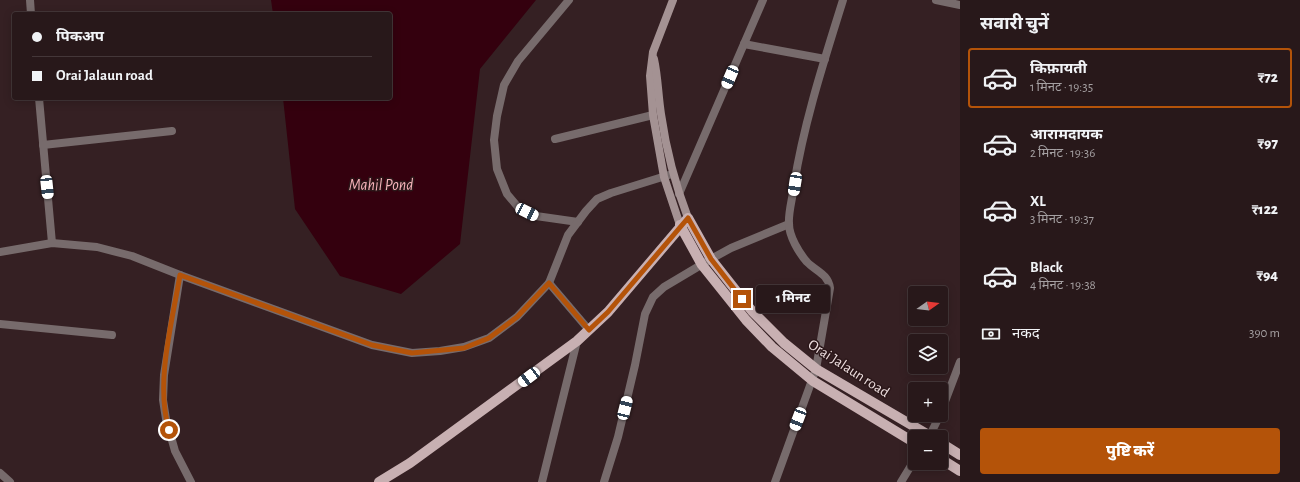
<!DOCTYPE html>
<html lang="hi">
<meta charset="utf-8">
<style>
:root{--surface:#28181a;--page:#342527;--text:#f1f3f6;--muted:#a5a0a2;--line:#443739;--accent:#b45309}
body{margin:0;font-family:"Alegreya Sans","Noto Sans Devanagari",sans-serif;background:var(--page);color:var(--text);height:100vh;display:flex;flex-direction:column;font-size:15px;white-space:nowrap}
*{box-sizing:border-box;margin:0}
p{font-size:13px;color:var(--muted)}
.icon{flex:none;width:22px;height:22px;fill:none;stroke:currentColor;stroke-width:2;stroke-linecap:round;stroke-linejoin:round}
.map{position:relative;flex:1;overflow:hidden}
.side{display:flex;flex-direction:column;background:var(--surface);width:340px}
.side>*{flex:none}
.banner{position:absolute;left:12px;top:12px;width:380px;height:88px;border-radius:4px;box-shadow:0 2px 10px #0003,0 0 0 1px var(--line);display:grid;align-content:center;height:88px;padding:0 20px;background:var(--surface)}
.needle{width:26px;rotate:76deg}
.fabs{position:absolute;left:908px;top:286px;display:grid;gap:8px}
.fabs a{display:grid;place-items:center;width:40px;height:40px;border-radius:4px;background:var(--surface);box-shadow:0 2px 10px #0003,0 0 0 1px var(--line);font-size:20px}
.end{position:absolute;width:18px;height:18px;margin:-9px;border:5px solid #b45309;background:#fff;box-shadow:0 0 0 2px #fff}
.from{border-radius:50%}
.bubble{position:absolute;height:28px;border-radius:4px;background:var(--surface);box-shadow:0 2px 10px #0003,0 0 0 1px var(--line);font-size:13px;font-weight:800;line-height:28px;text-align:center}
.car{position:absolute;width:12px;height:24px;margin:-12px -6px;border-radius:5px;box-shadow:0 0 3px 1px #0007;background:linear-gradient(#fff 24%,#345 0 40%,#fff 0 76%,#345 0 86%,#fff 0)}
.banner b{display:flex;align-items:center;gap:14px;height:38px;font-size:15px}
.banner b+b{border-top:1px solid var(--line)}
.banner i{width:10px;height:10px;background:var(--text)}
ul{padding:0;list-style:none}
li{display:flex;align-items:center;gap:12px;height:60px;margin:0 8px 6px;padding:0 12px;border:2px solid transparent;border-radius:4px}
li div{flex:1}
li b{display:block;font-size:15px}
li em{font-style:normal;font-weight:800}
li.on{border-color:var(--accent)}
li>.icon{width:36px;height:36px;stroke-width:1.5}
h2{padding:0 20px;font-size:18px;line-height:48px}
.pay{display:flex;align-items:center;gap:10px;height:44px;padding:0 20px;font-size:15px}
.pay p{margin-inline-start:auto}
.button{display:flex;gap:8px;margin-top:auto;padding:8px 20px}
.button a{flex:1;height:46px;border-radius:4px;background:var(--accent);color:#fff;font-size:16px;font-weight:800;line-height:46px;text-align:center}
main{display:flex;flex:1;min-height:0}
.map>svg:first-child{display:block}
.water{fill:#34000e}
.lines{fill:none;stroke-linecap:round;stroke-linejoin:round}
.minor{stroke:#776b6c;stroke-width:8}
.tertiary{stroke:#776b6c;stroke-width:8}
.secondary{stroke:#a49293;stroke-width:8}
.primary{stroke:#c8b0b2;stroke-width:10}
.route{stroke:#b45309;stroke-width:5}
.labels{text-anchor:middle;stroke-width:3;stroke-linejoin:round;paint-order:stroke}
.street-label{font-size:15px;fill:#ecddde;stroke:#2b1719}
.water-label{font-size:16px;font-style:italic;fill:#f7b3ba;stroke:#2b1719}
</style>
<main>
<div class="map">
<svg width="960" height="482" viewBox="0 0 960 482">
<rect width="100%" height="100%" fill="#352023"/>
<polygon class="water" points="271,0 536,0 480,69 460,244 401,294 340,276 295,209 283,98 390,98 390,14 273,14"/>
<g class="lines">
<g class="minor">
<polyline points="30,0 31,14"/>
<polyline points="569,0 518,61 504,85 497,116 494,140 497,169 507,194 518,207 536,216 578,222"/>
<polyline points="744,44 825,59"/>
<polyline points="39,98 52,243"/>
<polyline points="555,139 653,115"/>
<polyline points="43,145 172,131"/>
<polyline points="679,194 763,0"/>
<polyline points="0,252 52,243 97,247 132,256 180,275 372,345 412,353 440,351 464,347 489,338 517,317 549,283 568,235 586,211 597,199 611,193 672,174"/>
<polyline points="180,275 164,375 163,400 166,419 175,451 191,482"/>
<polyline points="549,283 589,330"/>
<polyline points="0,324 112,335"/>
<polyline points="941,412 960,362"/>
<polyline points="930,435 940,415"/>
<polyline points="0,473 10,482"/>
<polyline points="542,482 577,341"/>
<polyline points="604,482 618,437 635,365 645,314 653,297 664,287 711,259 731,248 789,224"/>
<path d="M775,482l41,-113 14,-81c-2,-14 -14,-17 -23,-26 -8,-9 -18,-26 -18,-38 -1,-12 4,-27 5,-39 10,-63 30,-124 49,-185"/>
<polyline points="901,482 915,459"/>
</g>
<polyline class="tertiary" points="936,0 960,5"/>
<g class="secondary">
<polyline points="673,0 653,52 650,76 653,115 664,177 680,225"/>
<path d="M654,59c4,18 4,36 7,55 5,35 14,70 27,104"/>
</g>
<g class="primary">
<polyline points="680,225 702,265 746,320 772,347 813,381 915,443"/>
<polyline points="941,443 960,455"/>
<polyline points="941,459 960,471"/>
<polyline points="379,482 410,463 577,341 608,312 688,218 711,259 752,311 784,343 816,369 932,437"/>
</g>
</g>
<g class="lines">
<path class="route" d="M169,430c-14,-47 3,-107 11,-155l192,70 40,8 52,-5 25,-10 28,-21 32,-34 40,47 19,-18 80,-94 23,41 31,40"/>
</g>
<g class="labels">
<g class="street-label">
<text transform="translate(849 368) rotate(33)" y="5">Orai Jalaun road</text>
</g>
<g class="water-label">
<text x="381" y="190">Mahil Pond</text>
</g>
</g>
</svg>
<div class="fabs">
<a><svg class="needle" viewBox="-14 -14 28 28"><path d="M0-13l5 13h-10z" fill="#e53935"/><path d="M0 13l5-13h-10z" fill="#a5a0a2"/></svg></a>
<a><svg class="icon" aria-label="layers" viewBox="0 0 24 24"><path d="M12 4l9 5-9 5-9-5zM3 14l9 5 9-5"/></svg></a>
<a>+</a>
<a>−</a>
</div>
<i class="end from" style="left:169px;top:430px"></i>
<i class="end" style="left:742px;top:299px"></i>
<div class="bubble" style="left:756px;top:285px;width:74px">1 मिनट</div>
<i class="car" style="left:730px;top:77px;rotate:203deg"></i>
<i class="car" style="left:795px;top:184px;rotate:189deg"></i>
<i class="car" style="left:47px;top:187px;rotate:174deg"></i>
<i class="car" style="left:527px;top:212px;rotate:116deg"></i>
<i class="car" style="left:529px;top:377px;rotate:233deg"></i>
<i class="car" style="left:625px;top:408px;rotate:14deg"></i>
<i class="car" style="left:798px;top:419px;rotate:201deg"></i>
<div class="banner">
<b><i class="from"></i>पिकअप</b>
<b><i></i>Orai Jalaun road</b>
</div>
</div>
<section class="side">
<h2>सवारी चुनें</h2>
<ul>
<li class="on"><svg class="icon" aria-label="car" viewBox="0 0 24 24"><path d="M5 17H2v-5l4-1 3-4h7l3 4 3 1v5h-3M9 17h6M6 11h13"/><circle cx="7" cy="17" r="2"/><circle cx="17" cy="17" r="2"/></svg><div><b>किफ़ायती</b><p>1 मिनट · 19:35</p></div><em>₹72</em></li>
<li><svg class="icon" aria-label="car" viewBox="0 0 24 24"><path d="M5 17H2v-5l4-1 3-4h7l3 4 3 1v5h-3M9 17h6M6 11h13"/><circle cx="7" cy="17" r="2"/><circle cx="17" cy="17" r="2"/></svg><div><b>आरामदायक</b><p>2 मिनट · 19:36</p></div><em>₹97</em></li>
<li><svg class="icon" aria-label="car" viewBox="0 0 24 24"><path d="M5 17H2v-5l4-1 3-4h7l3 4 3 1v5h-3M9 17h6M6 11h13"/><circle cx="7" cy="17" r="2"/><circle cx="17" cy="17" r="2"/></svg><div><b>XL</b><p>3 मिनट · 19:37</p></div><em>₹122</em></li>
<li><svg class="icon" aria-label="car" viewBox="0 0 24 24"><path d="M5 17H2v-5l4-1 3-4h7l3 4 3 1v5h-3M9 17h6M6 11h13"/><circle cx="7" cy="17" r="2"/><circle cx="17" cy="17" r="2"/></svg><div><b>Black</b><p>4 मिनट · 19:38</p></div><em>₹94</em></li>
</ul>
<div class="pay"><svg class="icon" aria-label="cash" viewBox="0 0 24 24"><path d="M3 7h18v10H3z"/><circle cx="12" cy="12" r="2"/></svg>नकद<p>390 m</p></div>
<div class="button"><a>पुष्टि करें</a></div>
</section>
</main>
